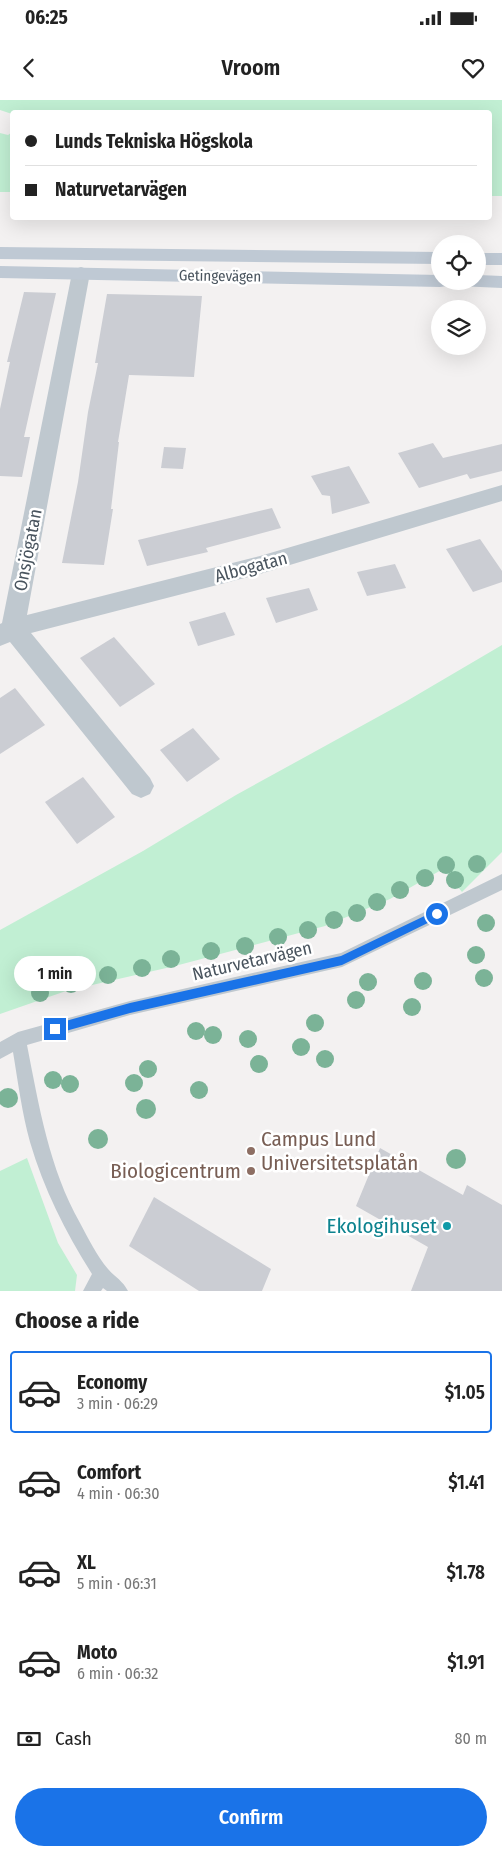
<!DOCTYPE html>
<meta charset="utf-8">
<style>
:root{--surface:#fff;--page:#f2f2f2;--text:#222;--muted:#767676;--line:#e0e0e0;--accent:#1a73e8}
body{margin:0;font-family:"Fira Sans Condensed",sans-serif;background:var(--page);color:var(--text);height:100vh;display:flex;flex-direction:column;font-size:19px;white-space:nowrap}
*{box-sizing:border-box;margin:0}
p{font-size:16px;color:var(--muted)}
.icon{flex:none;width:28px;height:28px;fill:none;stroke:currentColor;stroke-width:2;stroke-linecap:round;stroke-linejoin:round}
.map{position:relative;height:1191px;overflow:hidden}
.drawer{display:flex;flex-direction:column;background:var(--surface);flex:1}
.drawer>*{flex:none}
.top-card{position:absolute;left:10px;top:10px;width:482px;height:110px;border-radius:5px;box-shadow:0 5px 20px #0002;display:grid;align-content:center;height:110px;padding:0 15px;background:var(--surface)}
.tools{position:absolute;left:431px;top:135px;display:grid;gap:10px}
.tools a{display:grid;place-items:center;width:55px;height:55px;border-radius:50%;background:var(--surface);box-shadow:0 5px 20px #0002;font-size:25px}
.end{position:absolute;width:22px;height:22px;margin:-11px;border:6px solid #1a73e8;background:#fff;box-shadow:0 0 0 2px #fff}
.from{border-radius:50%}
.bubble{position:absolute;height:35px;border-radius:18px;background:var(--surface);box-shadow:0 5px 20px #0002;font-size:16px;font-weight:600;line-height:35px;text-align:center}
.top-card b{display:flex;align-items:center;gap:18px;height:48px;font-size:19px}
.top-card b+b{border-top:1px solid var(--line)}
.top-card i{width:12px;height:12px;background:var(--text)}
ul{padding:0;list-style:none}
li{display:flex;align-items:center;gap:15px;height:82px;margin:0 10px 8px;padding:0 5px;border:2px solid transparent;border-radius:5px}
li div{flex:1}
li b{display:block;font-size:19px}
li em{font-style:normal;font-weight:600}
li.selected{border-color:var(--accent)}
li>.icon{width:45px;height:45px;stroke-width:1.5}
h2{padding:0 15px;font-size:22px;line-height:60px}
.pay{display:flex;align-items:center;gap:12px;height:55px;padding:0 15px;font-size:19px}
.pay p{margin-inline-start:auto}
.button{display:flex;gap:10px;margin-top:auto;padding:10px 15px}
.button a{flex:1;height:58px;border-radius:30px;background:var(--accent);color:#fff;font-size:20px;font-weight:600;line-height:58px;text-align:center}
.status{display:flex;justify-content:space-between;align-items:center;height:35px;padding:0 25px;background:var(--surface);direction:ltr}
.status svg{height:14px;fill:currentColor}
header{display:flex;justify-content:space-between;align-items:center;height:65px;padding:0 15px;background:var(--surface);font-size:22px;font-weight:600}
.map>svg:first-child{display:block}
.green{fill:#c1efd3}
.building{fill:#cbcdd3}
.lines{fill:none;stroke-linecap:round;stroke-linejoin:round}
.service{fill:#bfc8cf;fill-rule:evenodd}
.minor{fill:#bfc8cf;fill-rule:evenodd}
.secondary{fill:#bfc9d4;fill-rule:evenodd}
.tree{fill:#7bb397}
.route{fill:#1a73e8}
.education-dot{fill:#8d6e63;stroke:#fff;stroke-width:2}
.culture-dot{fill:#0f9aa8;stroke:#fff;stroke-width:2}
.labels{text-anchor:middle;stroke-width:5;stroke-linejoin:round;paint-order:stroke}
.far-street-label{font-size:15px;fill:#49545e;stroke:#fff}
.street-label{font-size:18px;fill:#49545e;stroke:#fff}
.near-education-label{font-size:21px;fill:#785e54;stroke:#fff;text-anchor:start}
.near-culture-label{font-size:21px;fill:#0d838f;stroke:#fff;text-anchor:end}
</style>
<div class="status"><b>06:25</b><svg viewBox="0 0 49 12"><path d="M0 12V9h3v3zM5 12V6h3v6zM10 12V3h3v9zM15 12V0h3v12zM26 1h20v11H26zM47 4h2v5h-2z"/></svg></div>
<header><svg class="icon" aria-label="back" viewBox="0 0 24 24"><path d="M15 5l-7 7 7 7"/></svg>Vroom<svg class="icon" aria-label="heart" viewBox="0 0 24 24"><path d="M12 20l-8-8c-3-5 5-10 8-4 3-6 11-1 8 4z"/></svg></header>
<div class="map">
<svg width="502" height="1191" viewBox="0 0 502 1191">
<rect width="100%" height="100%" fill="#f3f1f1"/>
<g class="green">
<polygon points="0,0 502,0 502,96 490,96 490,12 12,14 0,10"/>
<polygon points="12,32 12,92 0,92 0,33 8,35"/>
<polygon points="502,545 502,752 462,792 443,769 390,799 325,826 175,866 66,891 0,914 0,830 143,751 236,695 405,602"/>
<polygon points="27,1058 58,1143 77,1175 75,1191 0,1191 0,1071"/>
</g>
<g class="building">
<polygon points="24,192 56,193 24,337 30,337 22,377 0,376 0,309 10,262 7,262"/>
<polygon points="107,194 202,196 194,277 129,275 118,342 119,342 111,409 113,409 104,465 62,463 78,382 88,312 98,263 95,263"/>
<polygon points="433,343 443,358 502,344 502,371 470,379 467,374 419,388 398,353"/>
<polygon points="164,347 186,348 183,369 161,368"/>
<polygon points="349,366 370,403 332,414 330,396 322,395 311,376"/>
<polygon points="272,408 281,428 206,448 208,452 147,466 138,440"/>
<polygon points="480,439 502,471 502,482 473,492 446,449"/>
<polygon points="395,464 406,488 367,496 357,472"/>
<polygon points="309,488 318,510 276,523 266,498"/>
<polygon points="225,512 235,535 198,546 189,522"/>
<polygon points="114,537 155,584 120,607 80,558"/>
<polygon points="15,588 45,625 0,654 0,598"/>
<polygon points="193,628 220,659 187,682 160,650"/>
<polygon points="83,677 115,717 77,744 45,702"/>
<polygon points="380,1048 463,1095 467,1085 502,1105 502,1191 411,1191 428,1147 356,1106"/>
<polygon points="154,1097 271,1169 262,1191 199,1191 129,1146"/>
</g>
<g class="lines">
<path class="service" d="M502,774v16l-160,77 -212,48 -103,30c12,61 22,123 53,178 8,15 17,33 28,46 6,7 15,12 20,22h-21l-4,-3 -2,3h-18l9,-17c-26,-41 -48,-84 -62,-132 -8,-29 -12,-60 -17,-90l-13,7v-17l18,-10 112,-31 211,-48z"/>
<polygon class="minor" points="81,167 87,169 90,173 27,515 260,456 502,385 502,401 260,474 31,533 150,678 154,686 150,694 141,698 132,694 10,542 0,546 0,524 2,523 72,173 75,169"/>
<g class="secondary">
<polygon points="0,147 440,152 440,164 0,159"/>
<rect x="478" y="153" width="24" height="12"/>
<polygon points="0,166 440,175 440,181 450,181 447,186 440,187 0,178"/>
<polygon points="478,175 502,176 502,188 458,186 455,181 478,181"/>
</g>
</g>
<g class="tree">
<circle cx="477" cy="764" r="9"/>
<circle cx="446" cy="765" r="9"/>
<circle cx="425" cy="778" r="9"/>
<circle cx="455" cy="780" r="9"/>
<circle cx="400" cy="790" r="9"/>
<circle cx="377" cy="802" r="9"/>
<circle cx="357" cy="813" r="9"/>
<circle cx="334" cy="820" r="9"/>
<circle cx="486" cy="823" r="9"/>
<circle cx="308" cy="830" r="9"/>
<circle cx="278" cy="837" r="9"/>
<circle cx="245" cy="846" r="9"/>
<circle cx="211" cy="851" r="9"/>
<circle cx="476" cy="855" r="9"/>
<circle cx="171" cy="859" r="9"/>
<circle cx="142" cy="868" r="9"/>
<circle cx="108" cy="875" r="9"/>
<circle cx="484" cy="878" r="9"/>
<circle cx="423" cy="881" r="9"/>
<circle cx="368" cy="882" r="9"/>
<circle cx="71" cy="884" r="9"/>
<circle cx="40" cy="893" r="9"/>
<circle cx="356" cy="900" r="9"/>
<circle cx="412" cy="907" r="9"/>
<circle cx="315" cy="923" r="9"/>
<circle cx="196" cy="931" r="9"/>
<circle cx="213" cy="935" r="9"/>
<circle cx="248" cy="939" r="9"/>
<circle cx="301" cy="947" r="9"/>
<circle cx="325" cy="959" r="9"/>
<circle cx="259" cy="964" r="9"/>
<circle cx="148" cy="969" r="9"/>
<circle cx="53" cy="980" r="9"/>
<circle cx="134" cy="983" r="9"/>
<circle cx="70" cy="984" r="9"/>
<circle cx="199" cy="990" r="9"/>
<circle cx="8" cy="998" r="10"/>
<circle cx="146" cy="1009" r="10"/>
<circle cx="98" cy="1039" r="10"/>
<circle cx="456" cy="1059" r="10"/>
</g>
<polygon class="route" points="437,810 440,811 440,817 342,865 130,913 55,934 50,929 55,924 130,903 341,856"/>
<g class="education-dot">
<circle cx="251" cy="1051" r="5"/>
<circle cx="251" cy="1071" r="5"/>
</g>
<circle class="culture-dot" cx="447" cy="1126" r="5"/>
<g class="labels">
<g class="far-street-label">
<text transform="translate(220 176) rotate(1)" y="5">Getingevägen</text>
</g>
<g class="street-label">
<text transform="translate(28 450) rotate(-79)" y="6">Onsjögatan</text>
<text transform="translate(251 467) rotate(-15)" y="6">Albogatan</text>
<text transform="translate(252 861) rotate(-13)" y="6">Naturvetarvägen</text>
</g>
<g class="near-education-label">
<text x="261" y="1046">Campus Lund<tspan x="261" dy="24">Universitetsplatån</tspan></text>
<text x="241" y="1078" text-anchor="end">Biologicentrum</text>
</g>
<g class="near-culture-label">
<text x="437" y="1133">Ekologihuset</text>
</g>
</g>
</svg>
<div class="tools">
<a><svg class="icon" aria-label="locate" viewBox="0 0 24 24"><circle cx="12" cy="12" r="6"/><path d="M12 2v4M12 18v4M2 12h4M18 12h4"/></svg></a>
<a><svg class="icon" aria-label="layers" viewBox="0 0 24 24"><path d="M12 4l9 5-9 5-9-5zM3 14l9 5 9-5"/></svg></a>
</div>
<i class="end from" style="left:437px;top:814px"></i>
<i class="end" style="left:55px;top:929px"></i>
<div class="bubble" style="left:14px;top:856px;width:82px">1 min</div>
<div class="top-card">
<b><i class="from"></i>Lunds Tekniska Högskola</b>
<b><i></i>Naturvetarvägen</b>
</div>
</div>
<section class="drawer">
<h2>Choose a ride</h2>
<ul>
<li class="selected"><svg class="icon" aria-label="car" viewBox="0 0 24 24"><path d="M5 17H2v-5l4-1 3-4h7l3 4 3 1v5h-3M9 17h6M6 11h13"/><circle cx="7" cy="17" r="2"/><circle cx="17" cy="17" r="2"/></svg><div><b>Economy</b><p>3 min · 06:29</p></div><em>$1.05</em></li>
<li><svg class="icon" aria-label="car" viewBox="0 0 24 24"><path d="M5 17H2v-5l4-1 3-4h7l3 4 3 1v5h-3M9 17h6M6 11h13"/><circle cx="7" cy="17" r="2"/><circle cx="17" cy="17" r="2"/></svg><div><b>Comfort</b><p>4 min · 06:30</p></div><em>$1.41</em></li>
<li><svg class="icon" aria-label="car" viewBox="0 0 24 24"><path d="M5 17H2v-5l4-1 3-4h7l3 4 3 1v5h-3M9 17h6M6 11h13"/><circle cx="7" cy="17" r="2"/><circle cx="17" cy="17" r="2"/></svg><div><b>XL</b><p>5 min · 06:31</p></div><em>$1.78</em></li>
<li><svg class="icon" aria-label="car" viewBox="0 0 24 24"><path d="M5 17H2v-5l4-1 3-4h7l3 4 3 1v5h-3M9 17h6M6 11h13"/><circle cx="7" cy="17" r="2"/><circle cx="17" cy="17" r="2"/></svg><div><b>Moto</b><p>6 min · 06:32</p></div><em>$1.91</em></li>
</ul>
<div class="pay"><svg class="icon" aria-label="cash" viewBox="0 0 24 24"><path d="M3 7h18v10H3z"/><circle cx="12" cy="12" r="2"/></svg>Cash<p>80 m</p></div>
<div class="button"><a>Confirm</a></div>
</section>
